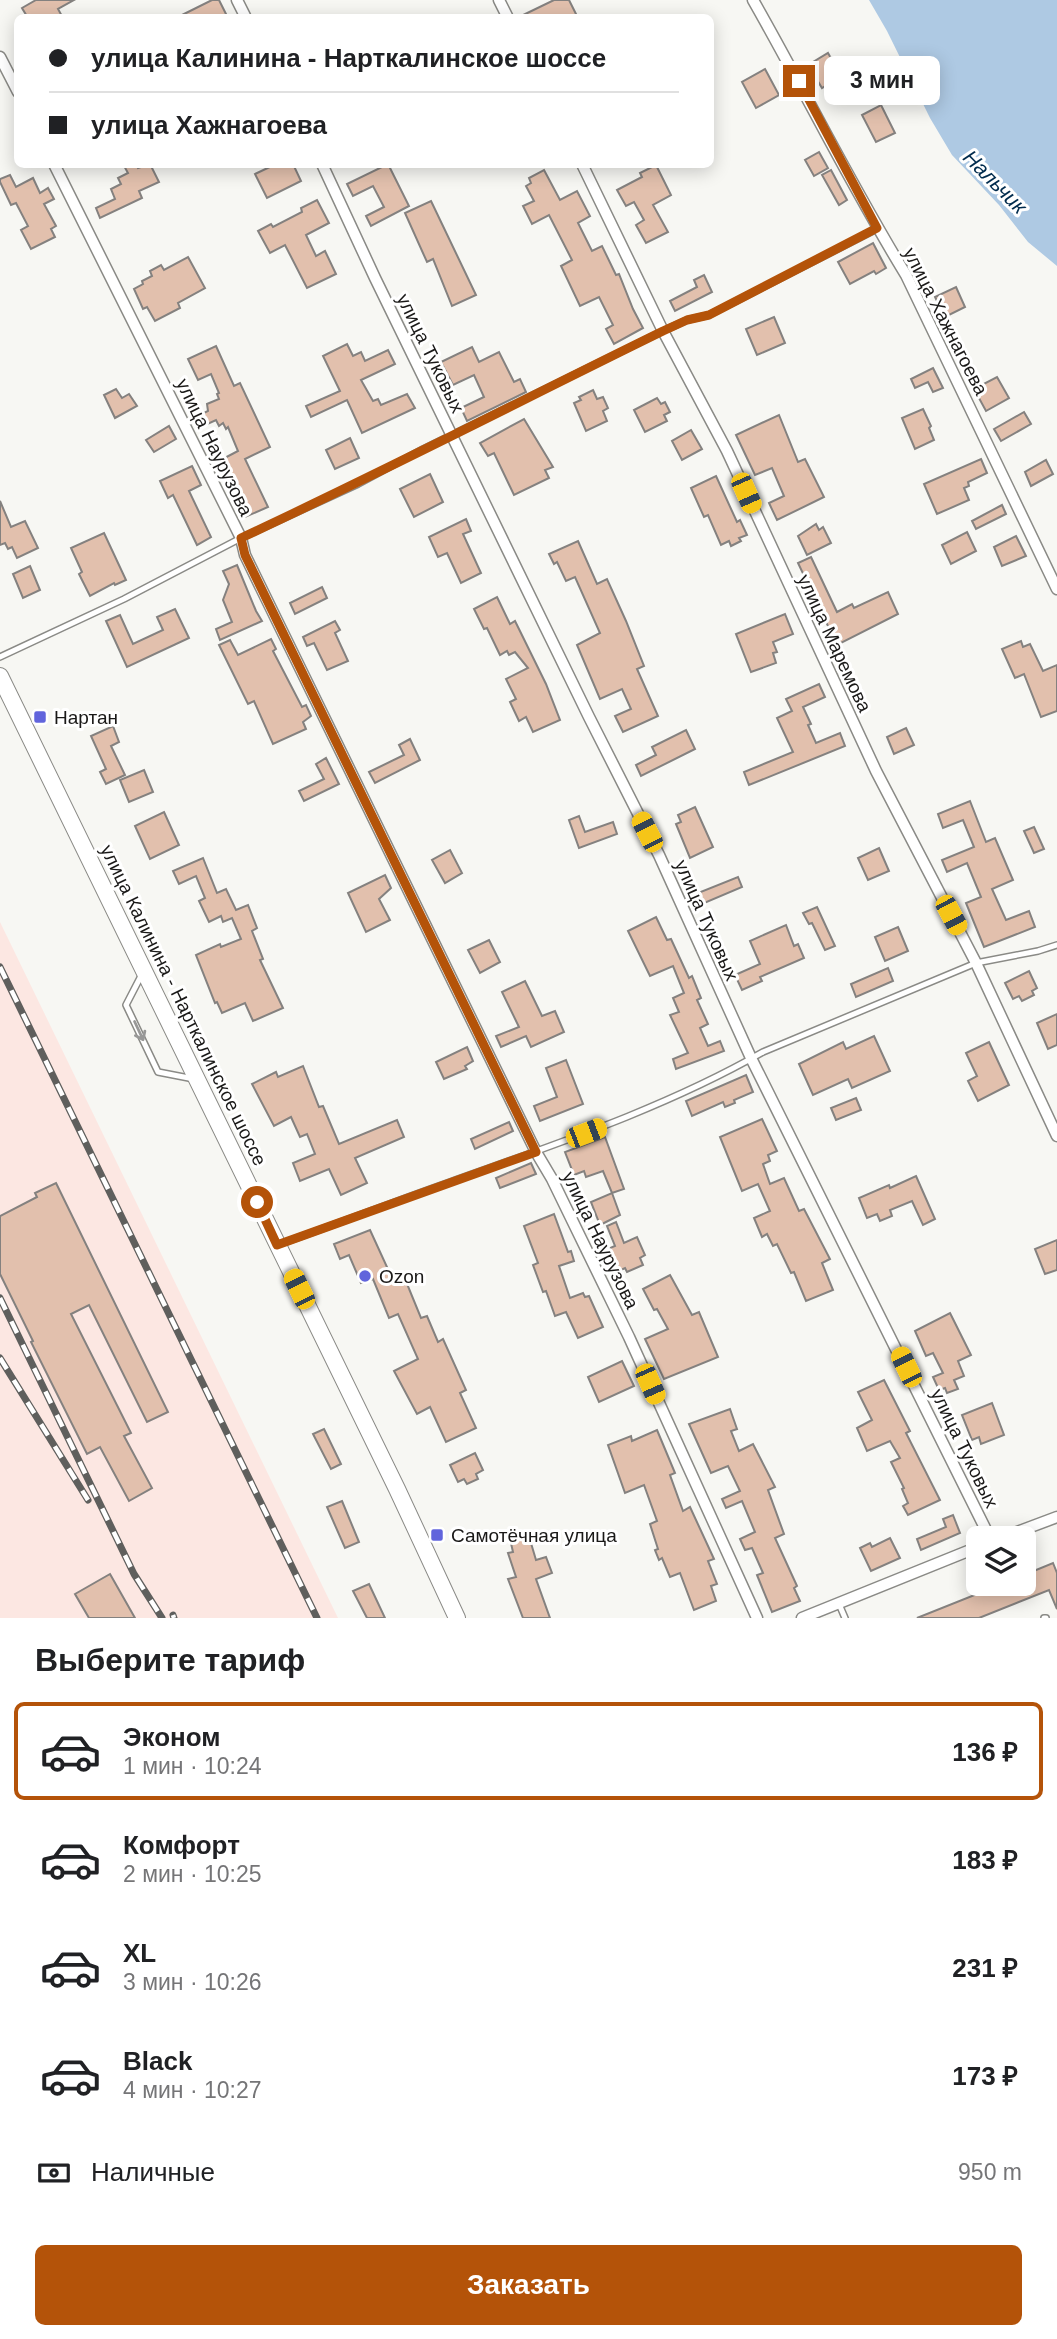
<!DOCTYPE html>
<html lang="ru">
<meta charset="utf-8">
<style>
:root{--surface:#fff;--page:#f2f2f2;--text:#202124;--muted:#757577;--line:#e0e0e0;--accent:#b45309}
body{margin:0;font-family:Helvetica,sans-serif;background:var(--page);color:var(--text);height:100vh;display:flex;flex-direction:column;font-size:26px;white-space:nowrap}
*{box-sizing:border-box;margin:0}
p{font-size:23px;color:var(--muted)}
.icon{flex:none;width:38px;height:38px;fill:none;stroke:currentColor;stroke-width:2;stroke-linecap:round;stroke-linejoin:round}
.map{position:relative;height:1618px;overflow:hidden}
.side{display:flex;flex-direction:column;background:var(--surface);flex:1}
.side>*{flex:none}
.guide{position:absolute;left:14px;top:14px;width:700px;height:154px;border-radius:10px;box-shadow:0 4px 18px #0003;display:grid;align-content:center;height:154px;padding:0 35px;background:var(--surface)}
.controls{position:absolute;left:966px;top:1526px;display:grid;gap:14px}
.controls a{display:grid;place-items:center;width:70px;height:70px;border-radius:10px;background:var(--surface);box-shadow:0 4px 18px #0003;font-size:35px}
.end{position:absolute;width:32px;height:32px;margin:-16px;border:9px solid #b45309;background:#fff;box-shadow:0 0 0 4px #fff}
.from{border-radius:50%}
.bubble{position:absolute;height:49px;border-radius:10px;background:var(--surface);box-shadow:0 4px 18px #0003;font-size:23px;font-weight:700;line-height:49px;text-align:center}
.car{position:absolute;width:21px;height:42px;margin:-21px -10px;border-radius:9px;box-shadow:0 0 5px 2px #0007;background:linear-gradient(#f5c518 24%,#345 0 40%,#f5c518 0 76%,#345 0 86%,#f5c518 0)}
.guide b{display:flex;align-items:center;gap:24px;height:66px;font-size:26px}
.guide b+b{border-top:2px solid var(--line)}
.guide i{width:18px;height:18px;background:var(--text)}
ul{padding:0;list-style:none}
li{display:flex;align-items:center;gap:21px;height:98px;margin:0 14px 10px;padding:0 21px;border:4px solid transparent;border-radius:10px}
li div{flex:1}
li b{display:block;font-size:26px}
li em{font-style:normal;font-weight:700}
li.selected{border-color:var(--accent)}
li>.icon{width:63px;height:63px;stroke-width:1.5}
h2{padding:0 35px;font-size:32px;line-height:84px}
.pay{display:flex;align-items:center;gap:18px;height:77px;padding:0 35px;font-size:26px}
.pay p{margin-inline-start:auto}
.cta{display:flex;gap:14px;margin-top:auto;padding:14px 35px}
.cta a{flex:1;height:80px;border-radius:10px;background:var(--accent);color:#fff;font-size:28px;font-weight:700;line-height:80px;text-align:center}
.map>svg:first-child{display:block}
.industrial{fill:#fce7e2}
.water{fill:#aec9e3}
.building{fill:#e2c0ad;stroke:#84817f;stroke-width:2}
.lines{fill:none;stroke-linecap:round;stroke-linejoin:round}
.service-casing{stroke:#8a8a86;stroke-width:8}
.minor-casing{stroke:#8a8a86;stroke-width:13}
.secondary-casing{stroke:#8a8a86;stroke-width:18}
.service{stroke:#fff;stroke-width:5}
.minor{stroke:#fff;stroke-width:10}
.secondary{stroke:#fff;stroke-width:16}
.rail-casing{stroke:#5f5f5d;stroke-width:7}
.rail{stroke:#fff;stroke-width:4.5;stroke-dasharray:13;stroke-linecap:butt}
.oneway{stroke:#989897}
.route{stroke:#b45309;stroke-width:9}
.poi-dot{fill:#6164dc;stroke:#fff;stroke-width:2.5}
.labels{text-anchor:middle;stroke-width:6;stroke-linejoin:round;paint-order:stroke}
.street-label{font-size:19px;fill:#1a1918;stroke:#fff}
.poi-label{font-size:19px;fill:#1a1918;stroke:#fff;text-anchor:start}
.water-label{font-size:21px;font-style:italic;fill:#002b4d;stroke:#fff}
</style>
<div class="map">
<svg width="1057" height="1618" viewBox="0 0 1057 1618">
<rect width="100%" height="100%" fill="#f7f7f3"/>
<polygon class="industrial" points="0,922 338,1618 0,1618"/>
<polygon class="water" points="869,0 1057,0 1057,266 1028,242 999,205 952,155 930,118 887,31"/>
<g class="building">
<polygon points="36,0 74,0 58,9 63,18 28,18 22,8"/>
<polygon points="212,0 219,0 228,18 176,18"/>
<polygon points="554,0 569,0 578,18 517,18"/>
<polygon points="828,53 841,76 822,88 808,65"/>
<polygon points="765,69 779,95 756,108 742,82"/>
<polygon points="881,105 895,133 876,142 862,115"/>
<polygon points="819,152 828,168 814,176 805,160"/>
<polygon points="123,164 136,164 138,168 150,164 159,182 139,191 142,198 100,218 96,208 115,199 111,189 121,184 118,178 128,173"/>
<polygon points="276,164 293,164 301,181 267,198 255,174"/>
<polygon points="388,164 409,206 371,226 366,216 384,207 373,186 353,196 347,184"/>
<polygon points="656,165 671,195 653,205 668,232 646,243 636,225 644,220 634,202 626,206 617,190 642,177 640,173"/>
<polygon points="544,170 560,200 577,191 590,216 578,223 592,251 602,246 616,275 619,274 633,309 643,328 614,344 606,329 613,325 599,297 580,306 561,266 572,260 549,215 532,224 523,206 534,201 526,186 531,183 529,178"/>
<polygon points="831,170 847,200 839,205 822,175"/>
<polygon points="10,175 16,187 33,178 40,193 48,188 54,199 44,204 56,226 51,229 55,237 31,249 21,230 28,226 16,203 11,205 0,182 0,179"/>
<polygon points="317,200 329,223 306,235 316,256 325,251 336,274 307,288 285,245 270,253 258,231 271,224 273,227 302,212 301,208"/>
<polygon points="431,201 476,295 452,306 433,259 427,262 405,213"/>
<polygon points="873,243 886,268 876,274 874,271 850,284 838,262"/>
<polygon points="188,257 205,288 178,303 180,308 155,321 147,307 143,309 134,289 143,284 142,281 152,276 150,271 161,265 164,270"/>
<polygon points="704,275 712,292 675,311 670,301 697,287 694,280"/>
<polygon points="956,287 965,307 945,317 935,297"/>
<polygon points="774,317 785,343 757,355 746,329"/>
<polygon points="347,344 353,356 361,352 365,361 388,350 395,364 361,380 373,401 378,399 381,405 407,394 415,408 362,433 347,400 311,417 306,406 340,391 323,356"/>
<polygon points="216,346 234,386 240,383 270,447 245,459 268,507 245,517 237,496 239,495 226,469 222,471 217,462 238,451 228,427 226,429 223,423 219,426 216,420 201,427 196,417 208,411 207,404 219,399 217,394 219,393 211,374 198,380 188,359"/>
<polygon points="472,347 479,362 499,352 514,382 520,379 526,392 467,421 461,408 484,397 474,375 453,385 441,362"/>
<polygon points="933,368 943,388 933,392 928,382 915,388 911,379"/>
<polygon points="997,377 1009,398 986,411 974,389"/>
<polygon points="116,389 122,398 129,394 137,406 115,418 104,395"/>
<polygon points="593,390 597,399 603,397 608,408 603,411 607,421 586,431 574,403 581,400 579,397"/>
<polygon points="657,398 661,404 665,402 670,412 664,415 667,421 645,432 634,410"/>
<polygon points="923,409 931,426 929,428 934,440 915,449 902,418"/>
<polygon points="1024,412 1031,424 1001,441 994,429"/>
<polygon points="779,415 798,462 805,459 824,497 777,520 769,503 784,496 772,468 755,475 736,435"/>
<polygon points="524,419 553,467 545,470 549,478 514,495 494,453 488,456 480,443"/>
<polygon points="169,426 176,439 154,452 146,440"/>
<polygon points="691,430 702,449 682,460 672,441"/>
<polygon points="350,438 359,458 335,469 326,450"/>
<polygon points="981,459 987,473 968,482 969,486 964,488 969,500 937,514 924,484"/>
<polygon points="1046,460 1053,474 1031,486 1025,472"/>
<polygon points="192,466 201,485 189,491 211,537 197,545 173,495 168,498 160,481"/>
<polygon points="430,474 443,502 414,517 400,489"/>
<polygon points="716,476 737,522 740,520 747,535 739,538 741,541 731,546 729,541 721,545 708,515 704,517 691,488"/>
<polygon points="0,501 11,527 25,521 38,548 17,558 12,547 8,549 5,543 0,545"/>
<polygon points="1002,505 1006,514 976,529 972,521"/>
<polygon points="466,519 471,531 463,534 481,573 461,583 447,553 438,557 429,537"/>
<polygon points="816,524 819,530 823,527 831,543 807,555 798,536"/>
<polygon points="967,532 976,551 951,564 942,545"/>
<polygon points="104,533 126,580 115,585 114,583 90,596 79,574 82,572 71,548"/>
<polygon points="1016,536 1026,556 1002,566 994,547"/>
<polygon points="578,541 597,584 607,579 626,621 644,666 637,669 658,716 623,732 615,716 631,709 622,689 600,699 577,645 600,633 575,577 566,581 557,562 554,564 549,554"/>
<polygon points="811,557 837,612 852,604 854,608 888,592 898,614 837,645 798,563"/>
<polygon points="237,565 256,611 262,621 220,640 216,629 232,622 223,600 229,584 223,571"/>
<polygon points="30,566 40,590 23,598 13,574"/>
<polygon points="322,587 327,598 295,614 290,603"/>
<polygon points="497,597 510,624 515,621 546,684 560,720 533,732 526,717 519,721 510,702 516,699 506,679 528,668 515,652 509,655 507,651 500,655 487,628 484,629 474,609"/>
<polygon points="175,609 189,638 127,667 106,621 120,615 133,644 163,630 157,617"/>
<polygon points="785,614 793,634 773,642 777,652 773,653 776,663 751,672 736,634"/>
<polygon points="335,621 340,630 335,633 348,661 327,670 314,643 307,646 303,637"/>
<polygon points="271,639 276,649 273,651 302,707 306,705 311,716 303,722 306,729 273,744 254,701 248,704 219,645 230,640 238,655"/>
<polygon points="1021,641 1023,647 1030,644 1043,671 1057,665 1057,711 1041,717 1024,674 1015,678 1002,649"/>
<polygon points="819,684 825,697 803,707 811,724 808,725 816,743 840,733 845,746 749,785 744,772 793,752 777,718 792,711 786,699"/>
<polygon points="113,726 119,742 111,746 125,775 106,784 100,772 106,769 91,736"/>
<polygon points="906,728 914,745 894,754 887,737"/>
<polygon points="686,730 695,749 641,776 636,765 656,755 652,747"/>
<polygon points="410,739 420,760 375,783 369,772 404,755 399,745"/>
<polygon points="326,758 339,784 304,801 299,791 324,779 316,764"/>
<polygon points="144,770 153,792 129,802 120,780"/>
<polygon points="970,801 986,842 995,838 1013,880 992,889 1006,920 1029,911 1035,927 984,947 966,903 981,897 967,863 947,872 942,860 974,847 963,820 943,828 938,814"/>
<polygon points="695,807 713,847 690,858 676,824 681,822 678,815"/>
<polygon points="164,812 179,845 150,859 135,826"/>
<polygon points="579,816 585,832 613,822 617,834 579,848 569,820"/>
<polygon points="1034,827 1044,849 1034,853 1024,831"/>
<polygon points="879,848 889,871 868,880 858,858"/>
<polygon points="450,850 462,873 445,883 432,860"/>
<polygon points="203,858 217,893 226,889 236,910 248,905 257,928 252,931 263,959 260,960 283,1008 253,1021 245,1003 222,1013 217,1002 215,1003 196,955 220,944 221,947 241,939 232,918 223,922 221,916 209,922 199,901 205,898 196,876 179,884 173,871"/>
<polygon points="385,875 391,888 379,899 390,920 366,932 348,893"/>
<polygon points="738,877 742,887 702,904 698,893"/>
<polygon points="817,907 835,946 825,950 812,923 809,924 803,913"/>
<polygon points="656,917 667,940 671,939 689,978 692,976 701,998 697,1000 708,1024 700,1028 708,1046 720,1041 724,1051 676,1069 673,1059 688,1053 670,1015 679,1012 673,998 684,993 673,966 650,976 628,931"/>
<polygon points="786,925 794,946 798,944 804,958 760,977 762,981 742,990 735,975 760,964 750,941"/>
<polygon points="898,927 908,951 885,961 875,937"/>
<polygon points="489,940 500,962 480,973 468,950"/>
<polygon points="888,968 893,981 856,997 851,984"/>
<polygon points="1029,971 1037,988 1032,991 1034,995 1022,1001 1019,996 1013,999 1005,983"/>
<polygon points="525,981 542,1016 555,1011 564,1032 531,1047 526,1036 501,1047 496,1036 519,1027 502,992"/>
<polygon points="1057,1014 1057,1045 1048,1049 1037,1023"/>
<polygon points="874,1036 890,1071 852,1088 848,1079 813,1095 799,1064 843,1042 846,1049"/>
<polygon points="989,1042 1009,1085 978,1101 968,1081 977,1076 966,1053"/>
<polygon points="467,1047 473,1061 465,1066 467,1069 444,1079 436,1062"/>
<polygon points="566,1060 583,1104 540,1121 534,1106 557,1097 546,1068"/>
<polygon points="303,1066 319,1107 323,1106 339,1144 397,1120 404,1137 355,1158 367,1183 341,1195 329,1169 300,1181 293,1163 315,1154 307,1134 300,1137 291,1117 274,1126 252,1084 276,1072 278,1077"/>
<polygon points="746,1075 753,1092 734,1100 735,1103 725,1107 723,1102 692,1116 686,1101"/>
<polygon points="856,1098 861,1110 836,1120 831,1108"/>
<polygon points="762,1119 777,1151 768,1155 770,1161 763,1164 770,1184 784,1178 799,1211 804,1209 830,1259 822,1263 833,1290 806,1301 794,1272 791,1273 777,1244 773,1246 767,1234 762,1237 754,1218 770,1211 758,1184 742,1191 720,1137"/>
<polygon points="509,1122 513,1131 475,1149 471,1139"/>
<polygon points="605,1137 624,1189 612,1193 603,1171 586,1177 584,1171 574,1175 565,1152"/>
<polygon points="531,1163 536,1174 500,1188 496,1178"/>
<polygon points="916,1176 935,1219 923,1225 912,1201 890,1210 892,1216 880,1221 877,1214 867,1218 859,1198 889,1185 890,1188"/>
<polygon points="56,1183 168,1412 147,1422 89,1305 71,1314 131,1433 124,1436 152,1488 129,1501 100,1447 87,1454 31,1342 33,1341 0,1274 0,1216 37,1197 35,1193"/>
<polygon points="612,1193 620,1215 600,1225 591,1202"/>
<polygon points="554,1214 568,1252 571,1251 574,1261 559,1266 570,1298 583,1293 585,1297 589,1296 603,1327 578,1338 566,1312 555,1316 546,1291 543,1292 533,1265 538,1263 524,1226"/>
<polygon points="616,1222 624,1243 637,1237 645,1255 640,1258 643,1265 627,1272 625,1268 619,1271 610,1248 615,1246 607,1226"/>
<polygon points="370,1230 392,1278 403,1274 421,1318 427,1316 438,1342 443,1339 466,1390 460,1393 476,1428 446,1442 430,1407 417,1414 394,1371 418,1359 398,1314 389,1318 373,1279 361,1283 349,1255 340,1259 334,1244"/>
<polygon points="1057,1240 1057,1270 1045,1274 1035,1249"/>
<polygon points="670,1275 692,1315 699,1312 718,1357 664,1379 645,1339 668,1329 657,1309 654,1310 643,1289"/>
<polygon points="950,1313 971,1355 958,1361 964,1376 954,1380 958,1389 947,1393 945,1388 939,1390 933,1377 943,1373 933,1353 926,1356 915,1331"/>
<polygon points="622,1361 634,1386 599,1402 588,1377"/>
<polygon points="884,1380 910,1431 906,1433 940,1500 908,1515 903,1506 908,1503 902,1489 904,1488 891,1462 900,1458 890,1441 867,1451 857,1428 872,1420 858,1392"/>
<polygon points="992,1403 1004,1435 981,1444 979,1437 972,1440 962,1415"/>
<polygon points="730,1409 737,1429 731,1431 739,1451 753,1444 775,1487 768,1490 784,1534 775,1538 797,1586 794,1588 800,1601 772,1612 757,1575 763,1573 752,1548 745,1550 740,1539 755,1532 742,1501 726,1508 722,1499 740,1491 728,1466 711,1473 689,1424"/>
<polygon points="324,1429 341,1464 331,1469 313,1434"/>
<polygon points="657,1430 675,1473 670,1475 683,1511 690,1507 714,1559 708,1561 717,1584 711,1586 716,1601 694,1610 680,1573 670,1577 662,1558 659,1560 655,1550 658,1549 650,1524 657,1521 644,1485 625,1493 608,1445 631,1436 632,1441"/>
<polygon points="475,1453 483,1470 476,1474 478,1479 467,1484 464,1479 458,1482 450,1465"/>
<polygon points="342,1501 359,1542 345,1548 327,1507"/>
<polygon points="953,1515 960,1533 921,1550 917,1539 946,1527 943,1519"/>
<polygon points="528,1533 536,1560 546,1557 552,1573 536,1579 550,1618 523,1618 508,1579 516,1577 508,1553 513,1552 510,1539"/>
<polygon points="890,1538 900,1558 871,1571 860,1548 870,1543 872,1547"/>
<polygon points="1053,1563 1057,1573 1057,1609 1049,1590 979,1618 917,1618 1002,1584 1024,1584 1024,1575"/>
<polygon points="110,1574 135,1618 89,1618 75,1594"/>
<polygon points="369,1584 385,1618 367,1618 353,1591"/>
</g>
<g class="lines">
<g class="service-casing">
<g id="service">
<polyline points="0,657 124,599 241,538 358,484 423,449 663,331 687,320 709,315 877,229"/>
<polyline points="141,976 126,1005 158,1072 194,1079"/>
<path d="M280,1244c57,-20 113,-42 170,-62 106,-38 215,-74 313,-130l213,-89 62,-12 19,-6"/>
<polyline points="839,1604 845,1618"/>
<polyline points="1044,1618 1046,1618"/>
</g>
</g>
<g class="minor-casing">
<g id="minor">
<polyline points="237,0 246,18"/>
<polyline points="499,0 508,18"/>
<path d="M753,0c52,91 98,186 153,275l151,314"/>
<polyline points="0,57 18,92"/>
<polyline points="54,164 241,538 245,555 536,1152 552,1179 629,1337 757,1618"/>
<polyline points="322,164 375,278 589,717 659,855 751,1058 990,1538"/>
<polyline points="582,164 663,331 727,451 876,771 976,963 1057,1136"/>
<polyline points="1001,1538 1057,1517"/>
<polyline points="802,1618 978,1547"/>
</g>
</g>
<g class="secondary-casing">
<polyline id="secondary" points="0,676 397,1489 457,1618"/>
</g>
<use href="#service" class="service"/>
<use href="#minor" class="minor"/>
<use href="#secondary" class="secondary"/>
<g class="rail-casing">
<g id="rail">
<polyline points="0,967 317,1618"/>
<polyline points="0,1298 134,1574 162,1618"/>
<polyline points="0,1358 88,1500"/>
<polyline points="173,1615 174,1618"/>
</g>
</g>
<use href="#rail" class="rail"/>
</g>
<defs><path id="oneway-shaft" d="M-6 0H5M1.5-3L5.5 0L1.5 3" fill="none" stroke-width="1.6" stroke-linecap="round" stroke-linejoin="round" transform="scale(1.75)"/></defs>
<use class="oneway" href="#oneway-shaft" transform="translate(139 1031) rotate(65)"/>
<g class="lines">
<path class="route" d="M257,1202l20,43 259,-93 -291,-597 -4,-17c142,-66 281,-138 422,-207l24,-11 22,-5 168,-87 -78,-147"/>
</g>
<g class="poi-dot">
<rect x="33" y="710" width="14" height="14" rx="3.5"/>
<circle cx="365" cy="1276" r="7"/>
<rect x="430" y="1528" width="14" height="14" rx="3.5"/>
</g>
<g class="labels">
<g class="street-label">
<text transform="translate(946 321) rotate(63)" y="7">улица Хажнагоева</text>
<text transform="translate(431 353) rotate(64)" y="7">улица Туковых</text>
<text transform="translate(215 447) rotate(64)" y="7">улица Наурузова</text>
<text transform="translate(835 643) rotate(65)" y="7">улица Маремова</text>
<text transform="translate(707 920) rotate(66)" y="7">улица Туковых</text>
<text transform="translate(184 1005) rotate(64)" y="7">улица Калинина - Нарткалинское шоссе</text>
<text transform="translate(601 1240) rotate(64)" y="7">улица Наурузова</text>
<text transform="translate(965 1448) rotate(64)" y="7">улица Туковых</text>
</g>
<g class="poi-label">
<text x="54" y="724">Нартан</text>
<text x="379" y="1283">Ozon</text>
<text x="451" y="1542">Самотёчная улица</text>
</g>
<g class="water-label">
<text transform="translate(995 182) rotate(45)" y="7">Нальчик</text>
</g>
</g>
</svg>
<div class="controls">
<a><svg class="icon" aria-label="layers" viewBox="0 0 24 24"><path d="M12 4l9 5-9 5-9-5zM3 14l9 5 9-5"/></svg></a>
</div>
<i class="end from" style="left:257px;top:1202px"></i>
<i class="end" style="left:799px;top:81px"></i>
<div class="bubble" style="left:824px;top:56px;width:116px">3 мин</div>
<i class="car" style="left:746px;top:493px;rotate:156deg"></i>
<i class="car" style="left:647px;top:832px;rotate:333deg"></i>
<i class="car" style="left:951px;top:915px;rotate:152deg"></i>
<i class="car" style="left:586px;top:1133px;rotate:69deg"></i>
<i class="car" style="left:299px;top:1289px;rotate:334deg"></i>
<i class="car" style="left:906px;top:1367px;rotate:334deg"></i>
<i class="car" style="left:650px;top:1384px;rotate:156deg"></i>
<div class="guide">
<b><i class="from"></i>улица Калинина - Нарткалинское шоссе</b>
<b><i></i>улица Хажнагоева</b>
</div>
</div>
<section class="side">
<h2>Выберите тариф</h2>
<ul>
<li class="selected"><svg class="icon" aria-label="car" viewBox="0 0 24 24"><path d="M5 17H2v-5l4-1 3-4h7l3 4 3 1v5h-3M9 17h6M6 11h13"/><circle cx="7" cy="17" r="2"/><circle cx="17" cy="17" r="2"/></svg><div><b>Эконом</b><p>1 мин · 10:24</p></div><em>136 ₽</em></li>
<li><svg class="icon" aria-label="car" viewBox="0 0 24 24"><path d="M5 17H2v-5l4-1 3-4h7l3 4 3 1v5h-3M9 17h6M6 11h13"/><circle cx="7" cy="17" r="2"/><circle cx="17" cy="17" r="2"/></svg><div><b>Комфорт</b><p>2 мин · 10:25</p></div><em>183 ₽</em></li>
<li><svg class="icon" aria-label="car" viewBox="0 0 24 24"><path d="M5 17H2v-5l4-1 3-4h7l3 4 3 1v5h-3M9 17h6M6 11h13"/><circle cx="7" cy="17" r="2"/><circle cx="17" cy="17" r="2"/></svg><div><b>XL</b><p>3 мин · 10:26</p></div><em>231 ₽</em></li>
<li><svg class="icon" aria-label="car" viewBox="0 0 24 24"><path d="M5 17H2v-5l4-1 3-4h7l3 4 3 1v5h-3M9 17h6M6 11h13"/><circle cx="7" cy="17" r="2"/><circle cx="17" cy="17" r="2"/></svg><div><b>Black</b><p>4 мин · 10:27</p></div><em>173 ₽</em></li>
</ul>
<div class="pay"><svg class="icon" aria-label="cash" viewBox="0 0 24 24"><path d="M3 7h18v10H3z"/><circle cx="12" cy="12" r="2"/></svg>Наличные<p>950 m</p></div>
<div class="cta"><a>Заказать</a></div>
</section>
